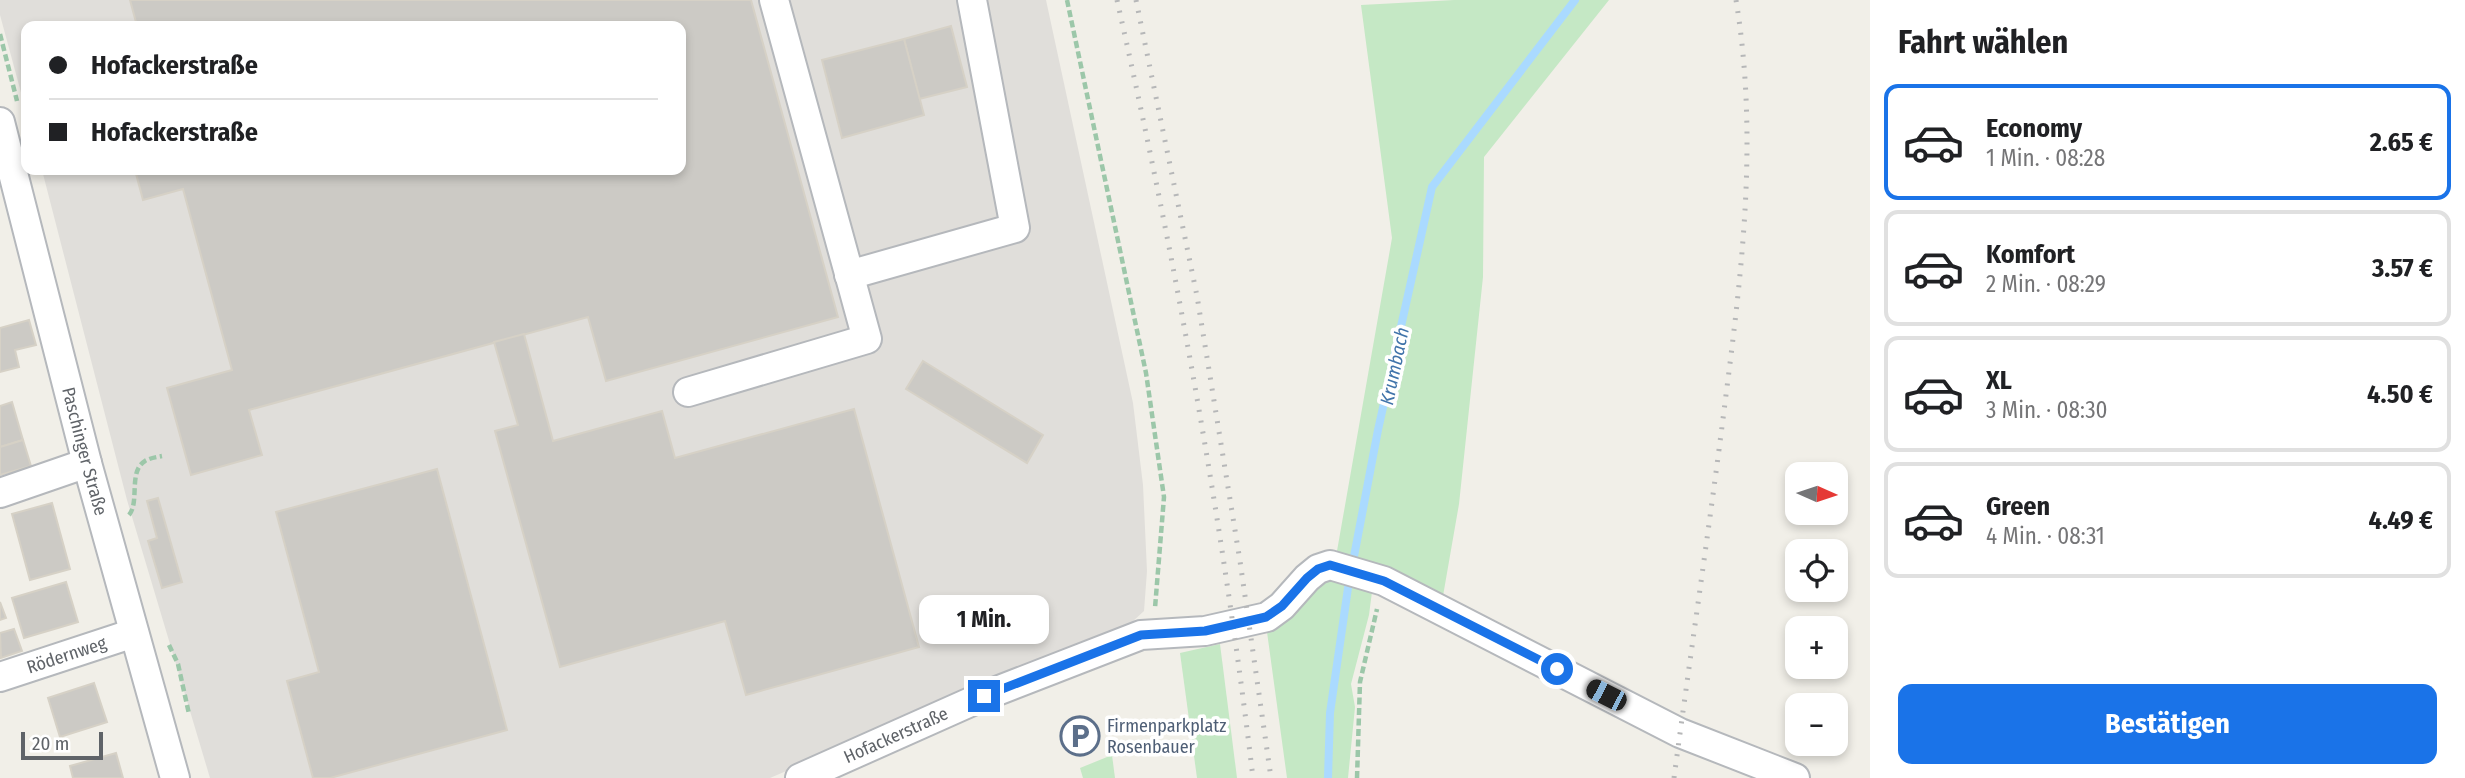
<!DOCTYPE html>
<html lang="de">
<meta charset="utf-8">
<style>
:root{--surface:#fff;--page:#f6f6f6;--text:#202124;--muted:#757577;--line:#e0e0e0;--accent:#1a73e8}
body{margin:0;font-family:"Fira Sans Condensed",sans-serif;background:var(--page);color:var(--text);height:100vh;display:flex;flex-direction:column;font-size:26px;white-space:nowrap}
*{box-sizing:border-box;margin:0}
p{font-size:23px;color:var(--muted)}
.icon{flex:none;width:38px;height:38px;fill:none;stroke:currentColor;stroke-width:2;stroke-linecap:round;stroke-linejoin:round}
.map{position:relative;flex:1;overflow:hidden}
.details{display:flex;flex-direction:column;background:var(--surface);width:595px}
.details>*{flex:none}
.guide{position:absolute;left:21px;top:21px;width:665px;height:154px;border-radius:14px;box-shadow:0 4px 10px #0003;display:grid;align-content:center;height:154px;padding:0 28px;background:var(--surface)}
.needle{width:46px;rotate:93deg}
.controls{position:absolute;left:1785px;top:462px;display:grid;gap:14px}
.controls a{display:grid;place-items:center;width:63px;height:63px;border-radius:14px;background:var(--surface);box-shadow:0 4px 10px #0003;font-size:35px}
.scale{position:absolute;left:21px;bottom:18px;width:82px;box-sizing:border-box;padding-left:7px;border:4px solid #5f6368;border-top:0;font-size:19px;line-height:24px;white-space:nowrap;color:#5f6368;-webkit-text-stroke:5px #fff;paint-order:stroke}
.end{position:absolute;width:32px;height:32px;margin:-16px;border:9px solid #1a73e8;background:#fff;box-shadow:0 0 0 4px #fff}
.from{border-radius:50%}
.bubble{position:absolute;height:49px;border-radius:14px;background:var(--surface);box-shadow:0 4px 10px #0003;font-size:23px;font-weight:700;line-height:49px;text-align:center}
.car{position:absolute;width:21px;height:42px;margin:-21px -10px;border-radius:9px;box-shadow:0 0 5px 2px #0007;background:linear-gradient(#222 24%,#8ab4d8 0 40%,#222 0 76%,#8ab4d8 0 86%,#222 0)}
.guide b{display:flex;align-items:center;gap:24px;height:66px;font-size:26px}
.guide b+b{border-top:2px solid var(--line)}
.guide i{width:18px;height:18px;background:var(--text)}
ul{padding:0;list-style:none}
li{display:flex;align-items:center;gap:21px;height:116px;margin:0 14px 10px;padding:0 14px;border:4px solid var(--line);border-radius:14px}
li div{flex:1}
li b{display:block;font-size:26px}
li em{font-style:normal;font-weight:700}
li.active{border-color:var(--accent)}
li>.icon{width:63px;height:63px;stroke-width:1.5}
h2{padding:0 28px;font-size:32px;line-height:84px}
.button{display:flex;gap:14px;margin-top:auto;padding:14px 28px}
.button a{flex:1;height:80px;border-radius:14px;background:var(--accent);color:#fff;font-size:28px;font-weight:700;line-height:80px;text-align:center}
main{display:flex;flex:1;min-height:0}
.map>svg:first-child{display:block}
.industrial{fill:#e0deda}
.green{fill:#c5e8c5}
.lines{fill:none;stroke-linecap:round;stroke-linejoin:round}
.stream{stroke:#aadaff;stroke-width:8}
.building{fill:#cccac5;stroke:#d6d1c6;stroke-width:2}
.minor-casing{stroke:#b5b8bc;stroke-width:32}
.path{stroke:#9cc7a9;stroke-width:4.5;stroke-dasharray:7 3.5;stroke-linecap:butt}
.minor{stroke:#fff;stroke-width:28}
.rail{stroke:#b6b7b8;stroke-width:5;stroke-dasharray:2 9;stroke-linecap:butt}
.route{stroke:#1a73e8;stroke-width:9}
.labels{text-anchor:middle;stroke-width:7;stroke-linejoin:round;paint-order:stroke}
.street-label{font-size:18px;fill:#5f6368;stroke:#fff}
.service-label{font-size:18px;fill:#4e5e75;stroke:#fff;text-anchor:start}
.water-label{font-size:19px;font-style:italic;fill:#4174aa;stroke:#fff}
</style>
<main>
<div class="map">
<svg width="1870" height="778" viewBox="0 0 1870 778">
<rect width="100%" height="100%" fill="#f1efe8"/>
<polygon class="industrial" points="0,0 1046,0 1133,403 1143,485 1147,571 1144,611 1131,623 770,778 210,778 127,500 42,170 681,170 681,26 26,26 26,111 0,15"/>
<g class="green">
<polygon points="1454,0 1609,0 1484,157 1483,277 1459,504 1443,596 1337,551 1392,238 1361,5"/>
<polygon points="1335,575 1373,584 1369,615 1351,684 1355,707 1348,778 1287,778 1267,632 1303,603 1312,589"/>
<polygon points="1220,644 1237,778 1197,778 1180,653"/>
<polygon points="1112,755 1115,778 1083,778 1080,768"/>
</g>
<g class="lines">
<polyline class="stream" points="1328,778 1330,713 1348,588 1378,430 1432,187 1575,0"/>
</g>
<g class="building">
<polygon points="130,0 751,0 838,317 606,381 588,317 249,410 262,455 191,475 167,388 232,370 183,189 143,200 135,170 681,170 681,26 137,26"/>
<polygon points="951,26 967,87 919,99 904,39"/>
<polygon points="904,39 924,115 842,138 822,60"/>
<polygon points="29,320 36,345 15,350 19,367 0,372 0,328"/>
<polygon points="524,334 553,441 662,411 675,458 854,409 919,647 746,695 725,621 560,667 495,431 518,425 494,342"/>
<polygon points="923,361 1043,435 1027,463 906,389"/>
<polygon points="12,402 23,440 0,447 0,406"/>
<polygon points="23,440 31,466 0,475 0,447"/>
<polygon points="437,469 507,730 330,778 313,778 287,681 319,672 276,512"/>
<polygon points="158,498 182,582 162,588 148,541 157,538 147,501"/>
<polygon points="52,503 70,569 30,580 12,514"/>
<polygon points="66,582 78,622 24,638 12,598"/>
<polygon points="0,602 6,618 0,620"/>
<polygon points="14,629 22,651 1,658 0,633"/>
<polygon points="94,683 107,722 60,737 48,698"/>
<polygon points="116,753 123,778 73,778 70,766"/>
</g>
<g class="lines">
<g class="minor-casing">
<g id="minor">
<path id="s1" d="M0,122l87,341 88,315"/>
<polyline points="849,275 1015,228 972,0"/>
<polyline points="688,392 867,339 774,0"/>
<polyline points="0,493 87,463"/>
<path id="s2" d="M0,677l134,-44"/>
<path id="s3" d="M800,778l184,-82 157,-61 64,-4 62,-14 15,-11 25,-28 11,-9 12,-4 54,16 296,152 115,45"/>
</g>
</g>
<g class="path">
<polyline points="1067,0 1146,373 1164,497 1155,608"/>
<polyline points="0,34 17,101"/>
<path d="M129,515c11,-13 -1,-44 16,-54 5,-3 12,-4 17,-5"/>
<polyline points="169,645 178,664 189,714"/>
<polyline points="1357,778 1360,682 1377,609"/>
</g>
<use href="#minor" class="minor"/>
<g class="rail">
<path d="M1117,0c58,257 105,517 136,778"/>
<polyline points="1136,0 1197,296 1240,561 1271,778"/>
<path d="M1674,778c17,-128 36,-255 52,-383 17,-133 32,-261 10,-395"/>
</g>
</g>
<g class="lines">
<polyline class="route" points="984,696 1141,635 1205,631 1266,617 1282,606 1307,578 1318,569 1330,565 1384,581 1557,669"/>
</g>
<defs>
<g id="parking-ring" transform="scale(2.0125)"><circle r="9.5" fill="#fff" stroke="#5c6f8a" stroke-width="1.5"/><path d="M-3.5-5.5H1a3.5 3.5 0 0 1 0 7H-1V5.5H-3.5ZM-1-3.4V-.6H.8a1.4 1.4 0 0 0 0-2.8Z" fill="#5c6f8a"/></g>
</defs>
<g fill-rule="evenodd">
<use href="#parking-ring" x="1080" y="736"/>
</g>
<g class="labels">
<g class="street-label">
<text dy="6" stroke="none"><textPath href="#s1" startOffset="340">Paschinger Straße</textPath></text>
<text dy="6" stroke="none"><textPath href="#s2" startOffset="70">Rödernweg</textPath></text>
<text dy="6" stroke="none"><textPath href="#s3" startOffset="105">Hofackerstraße</textPath></text>
</g>
<g class="service-label">
<text x="1107" y="732">Firmenparkplatz<tspan x="1107" dy="21">Rosenbauer</tspan></text>
</g>
<g class="water-label">
<text transform="translate(1394 366) rotate(-78)" y="7">Krumbach</text>
</g>
</g>
</svg>
<div class="controls">
<a><svg class="needle" viewBox="-14 -14 28 28"><path d="M0-13l5 13h-10z" fill="#e53935"/><path d="M0 13l5-13h-10z" fill="#757577"/></svg></a>
<a><svg class="icon" aria-label="locate" viewBox="0 0 24 24"><circle cx="12" cy="12" r="6"/><path d="M12 2v4M12 18v4M2 12h4M18 12h4"/></svg></a>
<a>+</a>
<a>−</a>
</div>
<div class="scale">20 m</div>
<i class="end from" style="left:1557px;top:669px"></i>
<i class="end" style="left:984px;top:696px"></i>
<div class="bubble" style="left:919px;top:595px;width:130px">1 Min.</div>
<i class="car" style="left:1606px;top:695px;rotate:297deg"></i>
<div class="guide">
<b><i class="from"></i>Hofackerstraße</b>
<b><i></i>Hofackerstraße</b>
</div>
</div>
<section class="details">
<h2>Fahrt wählen</h2>
<ul>
<li class="active"><svg class="icon" aria-label="car" viewBox="0 0 24 24"><path d="M5 17H2v-5l4-1 3-4h7l3 4 3 1v5h-3M9 17h6M6 11h13"/><circle cx="7" cy="17" r="2"/><circle cx="17" cy="17" r="2"/></svg><div><b>Economy</b><p>1 Min. · 08:28</p></div><em>2.65 €</em></li>
<li><svg class="icon" aria-label="car" viewBox="0 0 24 24"><path d="M5 17H2v-5l4-1 3-4h7l3 4 3 1v5h-3M9 17h6M6 11h13"/><circle cx="7" cy="17" r="2"/><circle cx="17" cy="17" r="2"/></svg><div><b>Komfort</b><p>2 Min. · 08:29</p></div><em>3.57 €</em></li>
<li><svg class="icon" aria-label="car" viewBox="0 0 24 24"><path d="M5 17H2v-5l4-1 3-4h7l3 4 3 1v5h-3M9 17h6M6 11h13"/><circle cx="7" cy="17" r="2"/><circle cx="17" cy="17" r="2"/></svg><div><b>XL</b><p>3 Min. · 08:30</p></div><em>4.50 €</em></li>
<li><svg class="icon" aria-label="car" viewBox="0 0 24 24"><path d="M5 17H2v-5l4-1 3-4h7l3 4 3 1v5h-3M9 17h6M6 11h13"/><circle cx="7" cy="17" r="2"/><circle cx="17" cy="17" r="2"/></svg><div><b>Green</b><p>4 Min. · 08:31</p></div><em>4.49 €</em></li>
</ul>
<div class="button"><a>Bestätigen</a></div>
</section>
</main>
